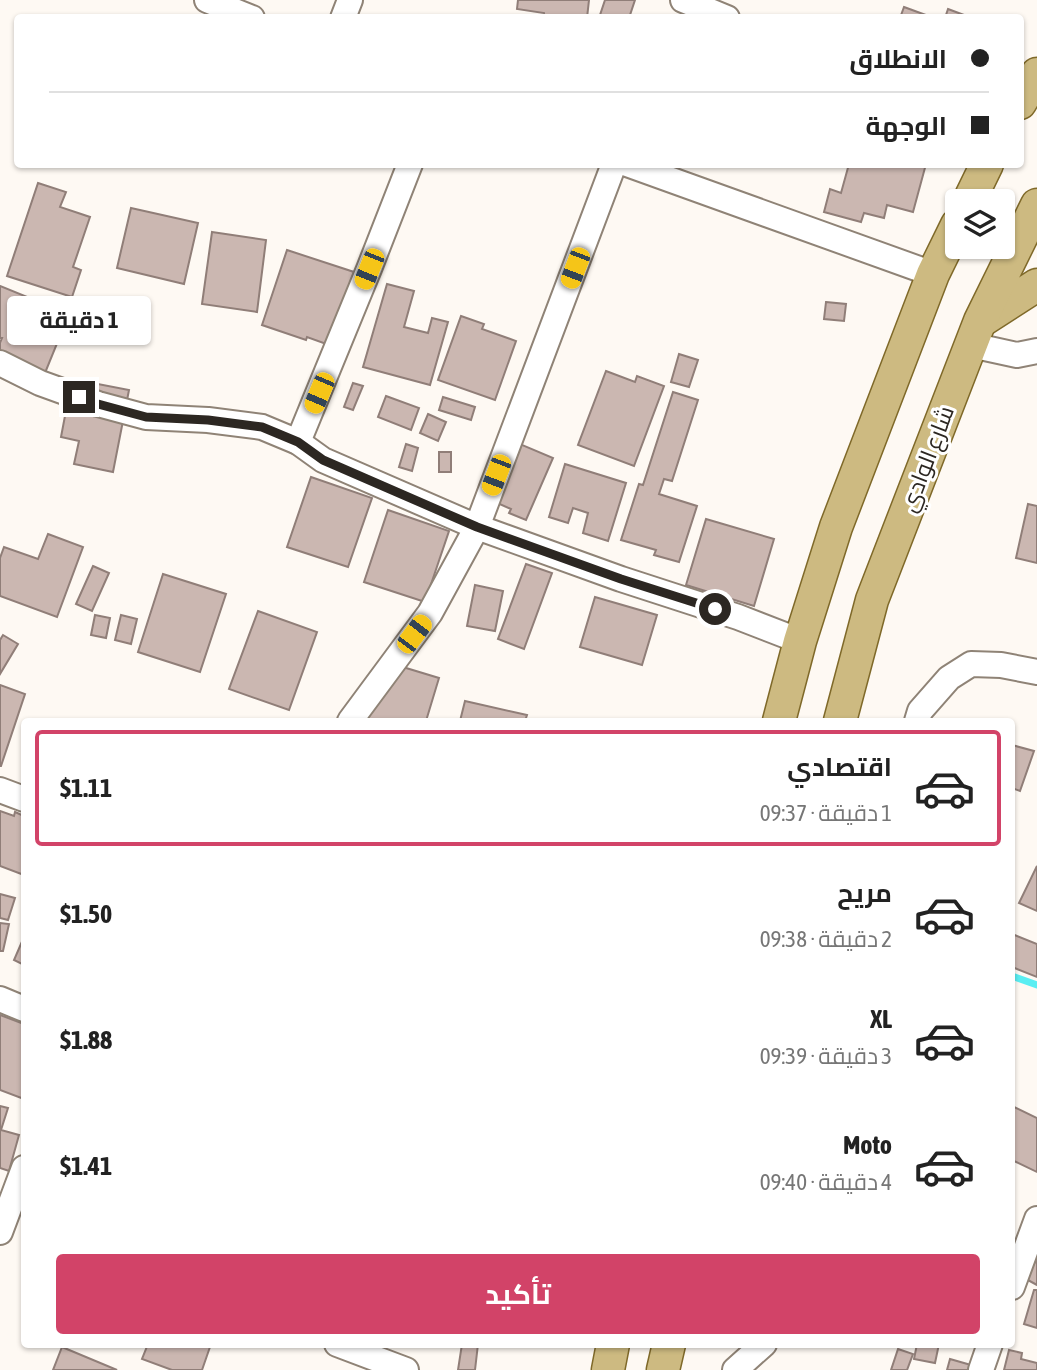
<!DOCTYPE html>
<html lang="ar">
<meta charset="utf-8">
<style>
:root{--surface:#fff;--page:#f2f2f2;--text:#222;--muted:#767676;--line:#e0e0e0;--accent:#d24368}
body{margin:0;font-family:"Asap Condensed",Cairo,sans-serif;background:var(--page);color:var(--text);direction:rtl;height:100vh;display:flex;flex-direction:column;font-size:26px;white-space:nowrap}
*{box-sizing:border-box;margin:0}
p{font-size:23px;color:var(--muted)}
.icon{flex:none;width:38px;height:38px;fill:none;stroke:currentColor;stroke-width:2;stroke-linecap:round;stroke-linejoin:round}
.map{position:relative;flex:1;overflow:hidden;direction:ltr}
.drawer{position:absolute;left:21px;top:718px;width:994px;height:630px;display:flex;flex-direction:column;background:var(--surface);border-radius:7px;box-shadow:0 2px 5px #0004;direction:rtl}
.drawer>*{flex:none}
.top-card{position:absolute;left:14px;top:14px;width:1010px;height:154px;border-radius:7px;box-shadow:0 2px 5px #0004;direction:rtl;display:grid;align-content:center;height:154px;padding:0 35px;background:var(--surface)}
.buttons{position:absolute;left:945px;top:189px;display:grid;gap:14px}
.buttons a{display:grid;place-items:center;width:70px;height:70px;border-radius:7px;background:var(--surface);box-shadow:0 2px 5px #0004;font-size:35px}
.end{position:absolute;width:32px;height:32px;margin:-16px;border:9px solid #2c2722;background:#fff;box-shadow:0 0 0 4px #fff}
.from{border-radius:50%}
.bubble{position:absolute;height:49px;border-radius:7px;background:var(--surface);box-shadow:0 2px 5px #0004;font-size:23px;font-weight:700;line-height:49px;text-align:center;direction:rtl}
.car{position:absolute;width:21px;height:42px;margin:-21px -10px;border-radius:9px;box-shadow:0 0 5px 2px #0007;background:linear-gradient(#f5c518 24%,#345 0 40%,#f5c518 0 76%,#345 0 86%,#f5c518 0)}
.top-card b{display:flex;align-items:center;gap:24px;height:66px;font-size:26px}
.top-card b+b{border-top:2px solid var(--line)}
.top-card i{width:18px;height:18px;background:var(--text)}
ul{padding:12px 0 0;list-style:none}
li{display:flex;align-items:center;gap:21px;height:116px;margin:0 14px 10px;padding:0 21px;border:4px solid transparent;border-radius:7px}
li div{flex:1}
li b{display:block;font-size:26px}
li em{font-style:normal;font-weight:700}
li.current{border-color:var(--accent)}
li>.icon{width:63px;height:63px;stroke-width:1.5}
.action{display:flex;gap:14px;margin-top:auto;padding:14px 35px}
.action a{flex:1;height:80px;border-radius:7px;background:var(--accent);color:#fff;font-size:28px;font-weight:700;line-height:80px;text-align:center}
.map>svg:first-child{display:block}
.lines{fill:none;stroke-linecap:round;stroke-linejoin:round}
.stream{stroke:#5aeef2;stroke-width:7}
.building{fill:#cbb7b1;stroke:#907e78;stroke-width:2}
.minor-casing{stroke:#8f8376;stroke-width:28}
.major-casing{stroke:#7f6929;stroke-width:35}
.minor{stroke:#fff;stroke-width:24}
.major{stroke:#cdba81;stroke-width:32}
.route{stroke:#2c2722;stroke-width:9}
.labels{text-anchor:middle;stroke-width:6;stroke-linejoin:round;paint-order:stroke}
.street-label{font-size:23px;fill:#2c2722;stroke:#fff}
</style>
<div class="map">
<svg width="1037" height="1370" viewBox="0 0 1037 1370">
<rect width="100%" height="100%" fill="#fef9f3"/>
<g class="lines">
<polyline class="stream" points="1012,976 1037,985"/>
</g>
<g class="building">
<polygon points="518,0 589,0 587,18 544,18 544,13 517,9"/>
<polygon points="605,0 635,0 629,18 599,18"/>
<polygon points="904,7 934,18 900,18"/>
<polygon points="948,9 972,18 945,18"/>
<polygon points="849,164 926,164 913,212 887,205 884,218 864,213 861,222 824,212 830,189 841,193"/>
<polygon points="38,183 66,192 60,207 90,217 73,267 81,270 72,297 7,276"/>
<polygon points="131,208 198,223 184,284 117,268"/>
<polygon points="212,232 266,240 257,312 202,304"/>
<polygon points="287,250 354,272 329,345 307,337 306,340 262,325"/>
<polygon points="387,284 414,291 404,327 428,333 432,318 448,322 430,385 363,367"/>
<polygon points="0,286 69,314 45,373 0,355 0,343 2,338 0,338"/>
<polygon points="826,302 846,304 844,321 824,319"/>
<polygon points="461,316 484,324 482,329 516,341 495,400 438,380"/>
<polygon points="679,354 698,360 689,387 671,382"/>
<polygon points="606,371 635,382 637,376 664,386 634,466 578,445"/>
<polygon points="72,379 129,390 113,472 74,464 79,441 61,437"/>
<polygon points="353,383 363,386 353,410 344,407"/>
<polygon points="673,392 698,400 672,481 664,479 659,494 697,506 679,562 654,555 656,550 621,540 639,484 643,485"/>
<polygon points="386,396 419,408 411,430 378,417"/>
<polygon points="443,397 475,407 471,420 439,410"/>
<polygon points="428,414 446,422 438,441 420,433"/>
<polygon points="501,436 553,458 526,520 509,513 511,509 477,494"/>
<polygon points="406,444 418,448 412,471 399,467"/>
<rect x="439" y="452" width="12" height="20"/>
<polygon points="565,464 626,483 608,541 583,533 588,513 573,508 568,523 549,517"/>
<polygon points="311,477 372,498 348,567 287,547"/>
<polygon points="1028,504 1037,506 1037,563 1016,558"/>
<polygon points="388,510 449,531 425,602 364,582"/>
<polygon points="706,519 774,539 754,606 686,585"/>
<polygon points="48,534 83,547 57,617 0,596 0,558 4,547 38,559"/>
<polygon points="526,564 552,573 524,649 498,639"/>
<polygon points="93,566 109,573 92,611 76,604"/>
<polygon points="163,574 226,594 200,672 138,652"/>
<polygon points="475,585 503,591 495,631 467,626"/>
<polygon points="595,597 657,615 642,665 580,647"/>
<polygon points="258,611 317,632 289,710 229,689"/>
<polygon points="95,615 110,618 106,638 91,635"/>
<polygon points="121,615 137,619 131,644 115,640"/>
<polygon points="3,635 18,644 0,674 0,640"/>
<polygon points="383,661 439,678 426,721 364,721"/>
<polygon points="0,685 25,694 1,766 0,766"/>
<polygon points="465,701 527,715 525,721 460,721"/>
<polygon points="1012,745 1034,751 1020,791 1012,788"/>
<polygon points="0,811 14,816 15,812 24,816 24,875 0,866"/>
<polygon points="1037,866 1037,911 1019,903"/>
<polygon points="0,894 15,898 8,920 0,918"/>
<polygon points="0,923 9,924 3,951 0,951"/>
<polygon points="1012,934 1037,944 1037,977 1012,967"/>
<polygon points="24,937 24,965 14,960"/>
<polygon points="0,1015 24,1024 24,1099 0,1090"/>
<polygon points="0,1106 8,1108 1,1130 19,1135 9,1171 0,1168"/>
<polygon points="1014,1107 1037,1118 1037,1172 1012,1160 1012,1112"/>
<polygon points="1037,1258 1037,1285 1026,1279"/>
<polygon points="1034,1290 1037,1290 1037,1328 1024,1324"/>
<polygon points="148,1344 211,1344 202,1370 172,1370 142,1359"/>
<polygon points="462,1344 478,1344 475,1370 458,1370"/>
<polygon points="917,1344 939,1344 935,1363 914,1359"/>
<polygon points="62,1347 117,1370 53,1370"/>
<polygon points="898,1349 913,1354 907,1370 891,1370"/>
<polygon points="1009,1350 1022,1353 1021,1359 1037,1363 1037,1370 1004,1370"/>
<polygon points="950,1359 971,1365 970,1370 947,1370"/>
</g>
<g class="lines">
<g class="minor-casing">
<g id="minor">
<polyline points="207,0 252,18"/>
<polyline points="683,0 727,18"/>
<polyline points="343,18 350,0"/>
<polyline points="627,164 933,274"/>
<polyline points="971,345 1017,355 1037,351"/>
<polyline points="0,363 40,383 98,404 146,417 208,420 262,427 298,442 323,460 477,527 621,579 738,617 800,641"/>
<polyline points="298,442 369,269 410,164"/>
<polyline points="350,721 430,613 477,527 614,164"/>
<polyline points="917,721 920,711 949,678 971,664 1001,665 1037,672"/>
<polyline points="0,790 24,799"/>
<polyline points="0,999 24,1009"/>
<polyline points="0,1232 24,1168"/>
<polyline points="1012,1287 1037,1219"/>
<polyline points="337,1344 406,1370"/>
<polyline points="735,1370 764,1344"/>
<polyline points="981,1370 990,1344"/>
</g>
</g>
<g class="major-casing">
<g id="major">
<polyline points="1020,103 1037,74"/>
<polyline points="969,201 987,164"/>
<polyline points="981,321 1037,285"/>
<polyline points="779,721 800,641 836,527 933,274 957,225"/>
<polyline points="840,721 872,600 980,321 1037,205"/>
<polyline points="608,1370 613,1344"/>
<polyline points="663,1370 669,1344"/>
</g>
</g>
<use href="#minor" class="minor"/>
<use href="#major" class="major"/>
</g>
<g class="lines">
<polyline class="route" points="79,397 98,404 146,417 208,420 262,427 298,442 323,460 477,527 621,579 715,609"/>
</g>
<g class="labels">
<g class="street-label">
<text transform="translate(927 459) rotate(-69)" y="8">شارع الوادي</text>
</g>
</g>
</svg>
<div class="buttons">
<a><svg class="icon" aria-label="layers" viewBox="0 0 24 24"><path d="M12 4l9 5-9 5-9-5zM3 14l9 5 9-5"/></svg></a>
</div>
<i class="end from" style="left:715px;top:609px"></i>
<i class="end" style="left:79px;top:397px"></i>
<div class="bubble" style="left:7px;top:296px;width:144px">1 دقيقة</div>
<i class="car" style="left:575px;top:268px;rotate:201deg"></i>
<i class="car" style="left:369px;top:269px;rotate:202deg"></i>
<i class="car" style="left:319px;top:393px;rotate:203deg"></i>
<i class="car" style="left:496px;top:475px;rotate:201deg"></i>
<i class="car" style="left:414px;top:634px;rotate:37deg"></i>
<div class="top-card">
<b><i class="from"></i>الانطلاق</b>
<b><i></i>الوجهة</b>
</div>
<section class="drawer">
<ul>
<li class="current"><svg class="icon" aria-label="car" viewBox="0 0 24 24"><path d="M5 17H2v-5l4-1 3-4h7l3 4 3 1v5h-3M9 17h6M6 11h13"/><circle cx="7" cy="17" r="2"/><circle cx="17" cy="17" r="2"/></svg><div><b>اقتصادي</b><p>1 دقيقة · 09:37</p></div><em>$1.11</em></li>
<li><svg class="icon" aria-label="car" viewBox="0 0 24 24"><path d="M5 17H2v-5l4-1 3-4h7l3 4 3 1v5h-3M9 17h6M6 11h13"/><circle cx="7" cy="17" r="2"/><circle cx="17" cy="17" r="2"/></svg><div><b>مريح</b><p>2 دقيقة · 09:38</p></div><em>$1.50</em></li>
<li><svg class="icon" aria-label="car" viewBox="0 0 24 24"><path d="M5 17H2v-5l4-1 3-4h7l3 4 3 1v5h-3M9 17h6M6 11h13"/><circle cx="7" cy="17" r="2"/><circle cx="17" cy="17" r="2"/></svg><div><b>XL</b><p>3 دقيقة · 09:39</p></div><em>$1.88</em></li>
<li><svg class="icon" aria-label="car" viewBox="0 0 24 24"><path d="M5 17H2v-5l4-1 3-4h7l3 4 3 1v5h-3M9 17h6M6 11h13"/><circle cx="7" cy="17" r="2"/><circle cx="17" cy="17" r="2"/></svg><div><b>Moto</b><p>4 دقيقة · 09:40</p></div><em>$1.41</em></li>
</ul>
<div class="action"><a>تأكيد</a></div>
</section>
</div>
